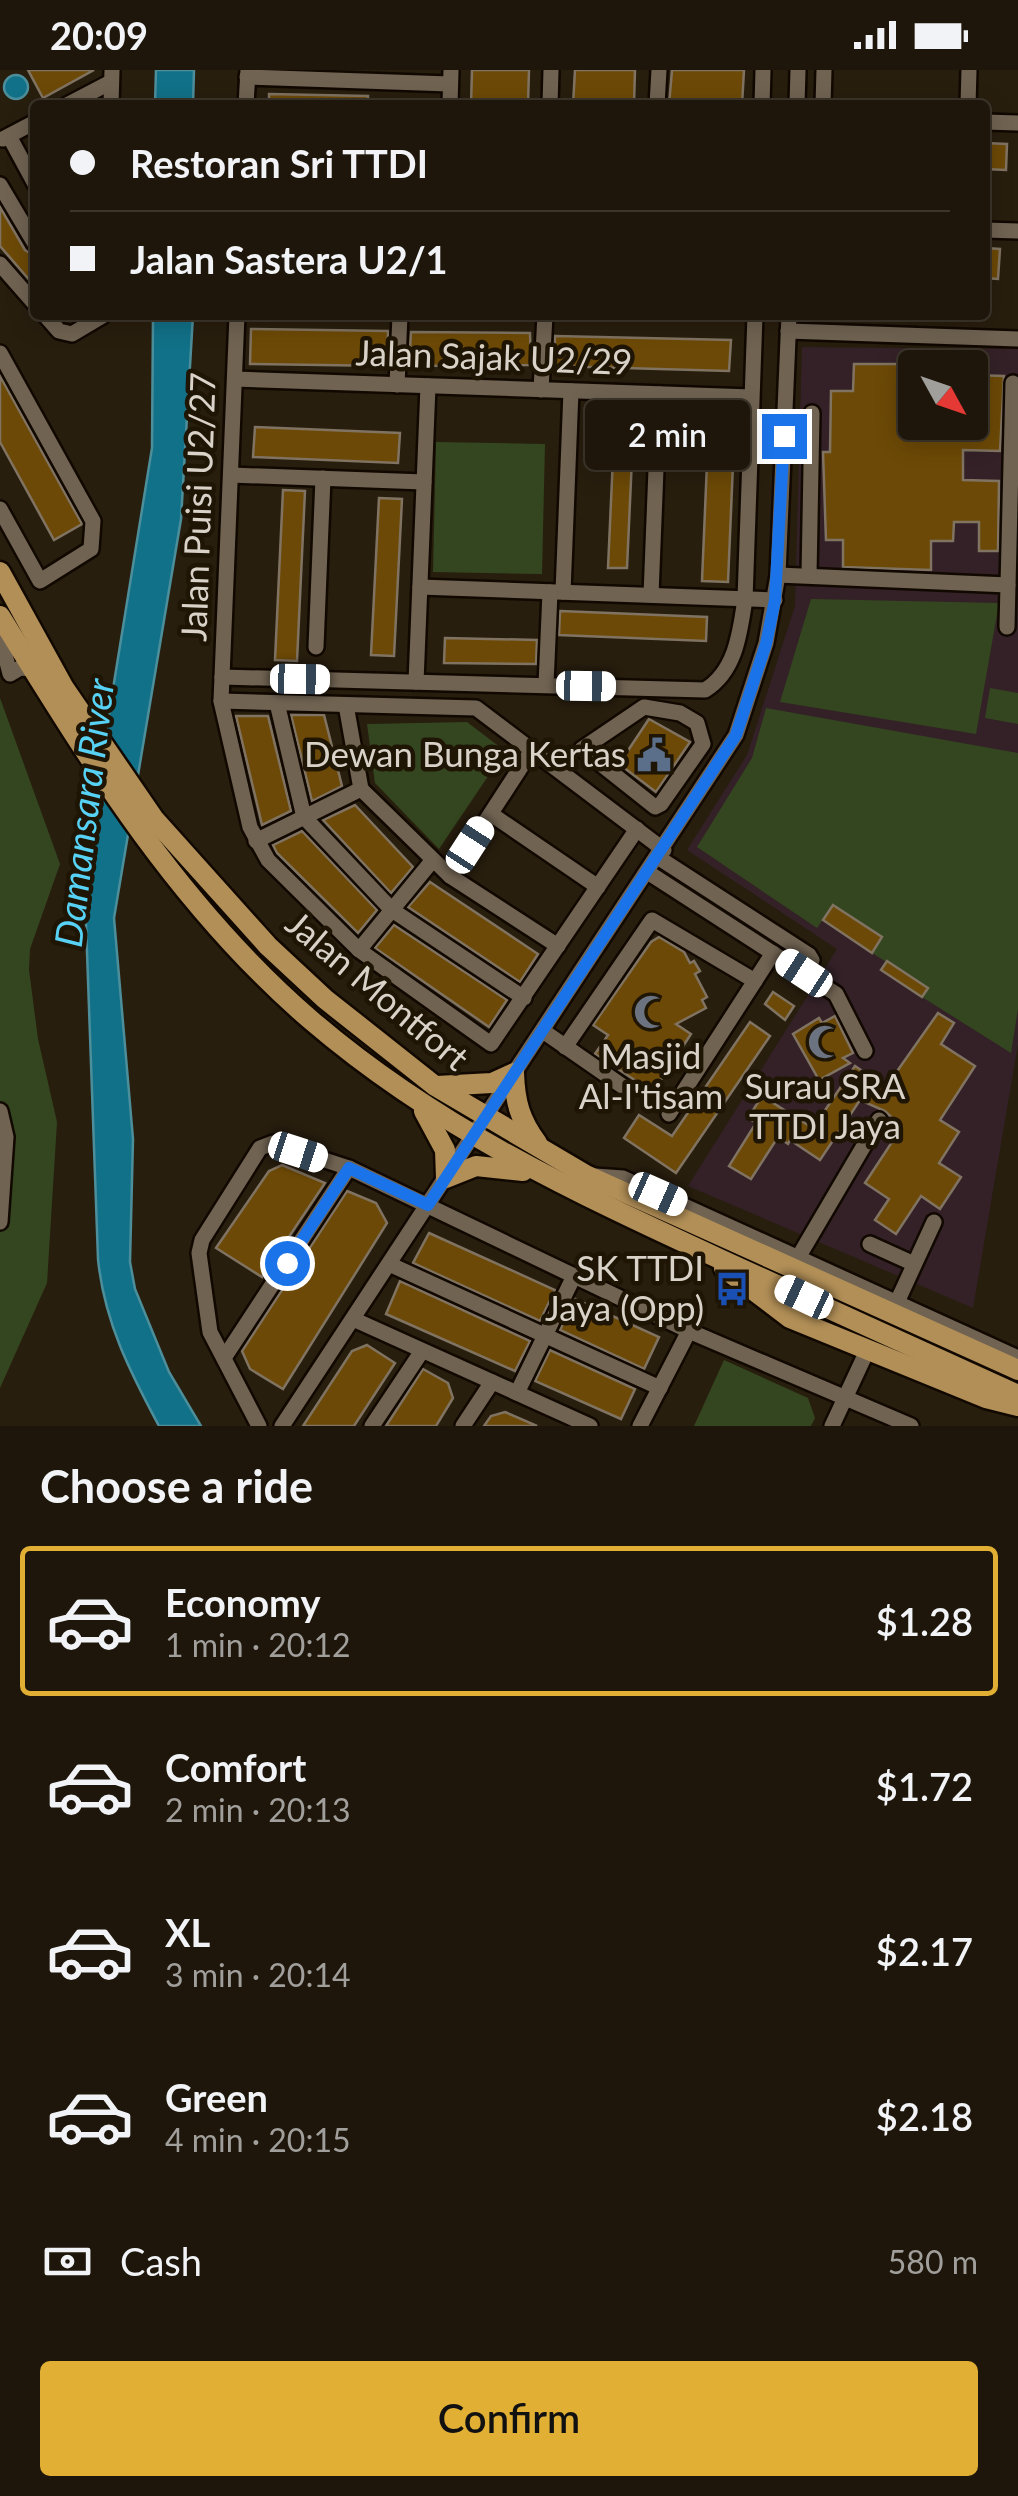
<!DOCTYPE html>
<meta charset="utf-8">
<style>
:root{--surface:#1e160a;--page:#2b2318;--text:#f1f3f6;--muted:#a19f9c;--line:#3c352b;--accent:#e1af34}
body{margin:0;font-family:Lato,sans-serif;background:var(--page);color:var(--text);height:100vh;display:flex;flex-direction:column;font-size:38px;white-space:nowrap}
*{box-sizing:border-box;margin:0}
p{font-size:32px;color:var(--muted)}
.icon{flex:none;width:55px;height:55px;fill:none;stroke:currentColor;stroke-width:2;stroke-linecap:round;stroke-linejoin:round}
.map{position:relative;height:1356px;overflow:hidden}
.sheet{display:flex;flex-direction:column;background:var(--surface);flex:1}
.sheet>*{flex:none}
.hud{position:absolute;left:30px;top:30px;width:960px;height:220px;border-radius:10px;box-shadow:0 5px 25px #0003,0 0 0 2px var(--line);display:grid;align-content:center;height:220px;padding:0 40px;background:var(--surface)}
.needle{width:65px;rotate:130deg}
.controls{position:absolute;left:898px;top:280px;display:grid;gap:20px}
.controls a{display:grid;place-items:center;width:90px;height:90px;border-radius:10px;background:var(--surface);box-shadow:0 5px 25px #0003,0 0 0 2px var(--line);font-size:50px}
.end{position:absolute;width:45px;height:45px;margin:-22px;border:12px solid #1a73e8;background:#fff;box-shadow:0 0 0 5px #fff}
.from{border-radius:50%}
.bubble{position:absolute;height:70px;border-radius:10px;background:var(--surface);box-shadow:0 5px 25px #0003,0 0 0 2px var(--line);font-size:32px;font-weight:600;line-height:70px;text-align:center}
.car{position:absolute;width:30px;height:60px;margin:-30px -15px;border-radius:12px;box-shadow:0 0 8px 2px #0007;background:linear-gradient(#fff 24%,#345 0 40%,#fff 0 76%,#345 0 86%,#fff 0)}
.hud b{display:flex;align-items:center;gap:35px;height:95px;font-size:38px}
.hud b+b{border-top:2px solid var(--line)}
.hud i{width:25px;height:25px;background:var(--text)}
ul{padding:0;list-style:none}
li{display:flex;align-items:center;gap:30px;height:150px;margin:0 20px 15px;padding:0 20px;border:5px solid transparent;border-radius:10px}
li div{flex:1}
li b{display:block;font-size:38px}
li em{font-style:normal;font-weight:600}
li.on{border-color:var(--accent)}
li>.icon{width:90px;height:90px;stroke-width:1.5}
h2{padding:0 40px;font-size:45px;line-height:120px}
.pay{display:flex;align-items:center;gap:25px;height:110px;padding:0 40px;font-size:38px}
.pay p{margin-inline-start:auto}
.primary-button{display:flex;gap:20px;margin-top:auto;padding:20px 40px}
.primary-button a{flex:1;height:115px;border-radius:10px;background:var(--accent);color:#111;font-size:40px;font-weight:600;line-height:115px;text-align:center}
.status{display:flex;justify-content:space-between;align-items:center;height:70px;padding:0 50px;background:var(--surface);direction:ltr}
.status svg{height:28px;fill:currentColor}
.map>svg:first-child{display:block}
.education{fill:#332127;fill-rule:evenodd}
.green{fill:#34461f}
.water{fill:#117188;stroke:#4d8e9b;stroke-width:2.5}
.building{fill:#6c4906;stroke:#807361;stroke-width:2.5}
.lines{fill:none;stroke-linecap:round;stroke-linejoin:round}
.minor-casing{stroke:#110800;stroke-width:20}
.major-casing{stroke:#110800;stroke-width:25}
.minor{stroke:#706352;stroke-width:15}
.major{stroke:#b28f57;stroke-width:20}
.route{stroke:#1a73e8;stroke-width:12}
.labels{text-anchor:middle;stroke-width:9;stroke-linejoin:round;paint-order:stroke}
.street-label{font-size:35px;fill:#d9d2c8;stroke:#1f1505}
.poi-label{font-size:35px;fill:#d9d2c8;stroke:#1f1505;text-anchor:end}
.water-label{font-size:38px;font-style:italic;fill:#57d1f4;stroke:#1f1505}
</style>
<div class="status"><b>20:09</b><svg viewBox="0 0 49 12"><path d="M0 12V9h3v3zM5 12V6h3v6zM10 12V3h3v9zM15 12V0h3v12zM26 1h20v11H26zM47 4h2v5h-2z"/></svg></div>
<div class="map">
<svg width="1018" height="1356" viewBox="0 0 1018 1356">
<rect width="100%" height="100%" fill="#281e0e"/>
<path class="education" d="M802,277l216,2v695l-45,264 -285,-122 149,-237 -150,-99 60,-95 48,-149zM915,298h55v54h-55z"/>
<g class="green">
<polygon points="436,372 545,374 542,504 433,502"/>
<polygon points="811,529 999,533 976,664 780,632"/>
<polygon points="990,618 1018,623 1018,654 985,648"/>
<polygon points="0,628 60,794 30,879 29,900 38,969 57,1052 47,1213 0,1318"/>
<polygon points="766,638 1018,683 1018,939 1011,983 922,927 928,918 872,883 882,867 833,835 817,858 697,777 752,688"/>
<polygon points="467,652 505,681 439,779 375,713 367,654"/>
<polygon points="724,1290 808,1328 815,1348 811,1356 694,1356"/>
</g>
<g class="water">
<polygon points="156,0 194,0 193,35 155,35"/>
<circle cx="16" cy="17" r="12"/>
<path d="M153,245h40l-12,204 -67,399 19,221 -3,123 5,27 34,83 32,54h-42c-29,-54 -55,-105 -61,-167l-14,-391 68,-420z"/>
</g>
<g class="building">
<polygon points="28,0 94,0 43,28"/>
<polygon points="472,0 529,0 528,35 471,35"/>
<polygon points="575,0 635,0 634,35 573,35"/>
<polygon points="672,0 744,0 742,35 669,35"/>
<polygon points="269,24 368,26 368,35 269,35"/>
<polygon points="985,73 1007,74 1006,100 985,99"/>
<polygon points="0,137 25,180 35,186 32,213 0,176"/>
<polygon points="985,178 1000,179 998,209 985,208"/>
<polygon points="251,259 388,261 387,296 250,294"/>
<polygon points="411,262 530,263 531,295 409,296"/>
<polygon points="555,266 731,270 729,301 554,296"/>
<polygon points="854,294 915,294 915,352 971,352 973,305 1004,306 1000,381 963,380 963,410 999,411 998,481 979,481 979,452 954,452 953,471 931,471 931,500 843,497 843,470 826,470 823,382 830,382 831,321 853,321"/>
<polygon points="0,306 82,454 54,470 0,372"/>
<polygon points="615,343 634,344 627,498 608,498"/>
<polygon points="709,346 735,347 728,512 702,511"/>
<polygon points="255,357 400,363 398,393 253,387"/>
<polygon points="283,420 305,421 297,591 275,590"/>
<polygon points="379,428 402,429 394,586 371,585"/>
<polygon points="560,541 707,547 706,571 559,565"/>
<polygon points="445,568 537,570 536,594 444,593"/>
<polygon points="291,645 324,645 342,716 312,731"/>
<polygon points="236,646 268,646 291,741 262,755"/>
<polygon points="649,649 690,672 656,722 619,694"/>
<polygon points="355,735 413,797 391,823 323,750"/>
<polygon points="302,761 377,840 358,863 277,783 273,775"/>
<polygon points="430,812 538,884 520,912 408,837"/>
<polygon points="833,835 882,867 872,883 823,850"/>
<polygon points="394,855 507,930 489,957 375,878"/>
<polygon points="659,867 684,882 690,893 694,891 700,901 695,904 707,927 702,930 706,938 676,954 691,964 653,1022 595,984 608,965 593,955 651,872"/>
<polygon points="887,891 928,918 922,927 881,900"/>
<polygon points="773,922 794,936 785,950 765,934"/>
<polygon points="938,943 954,953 941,974 975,996 940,1050 959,1062 939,1093 961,1107 940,1139 921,1126 896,1164 875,1150 889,1129 865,1113 902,1057 885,1041 860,1030 820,1090 790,1070 788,1074 778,1067 751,1109 729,1096 756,1053 748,1048 762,1026 813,1058 855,996 886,1017"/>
<polygon points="835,946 853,983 843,988 850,993 819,1010 793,964 819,948 822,953"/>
<polygon points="750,952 770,966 676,1103 624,1068 639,1045 672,1066"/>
<polygon points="282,1095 325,1113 262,1207 216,1178 269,1101"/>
<polygon points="347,1121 376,1133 387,1153 283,1319 250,1299 242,1281"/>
<polygon points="429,1163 555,1220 540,1251 413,1193"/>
<polygon points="400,1211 530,1271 515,1301 386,1244"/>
<polygon points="575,1229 659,1267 644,1299 560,1260"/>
<polygon points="367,1275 395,1293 354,1356 303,1356 352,1281"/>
<polygon points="550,1280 635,1319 621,1349 535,1311"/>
<polygon points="423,1299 448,1313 453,1328 436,1356 386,1356"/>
<polygon points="505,1342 537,1356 484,1356 491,1346"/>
</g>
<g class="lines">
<g class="minor-casing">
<g id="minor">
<polyline points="247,7 450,14"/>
<polyline points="67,35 111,12"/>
<polyline points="111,35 112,0"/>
<polyline points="246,35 248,0"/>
<polyline points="450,35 451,0"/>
<polyline points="550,35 551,0"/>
<polyline points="657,35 659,0"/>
<polyline points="762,35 763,0"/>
<polyline points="797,35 798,0"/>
<polyline points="823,35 824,0"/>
<polyline points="968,35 969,0"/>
<polyline points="985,52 1018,53"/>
<polyline points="9,66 35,114"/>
<polyline points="3,69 35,52"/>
<polyline points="0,115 35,174"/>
<polyline points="985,160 1018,161"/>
<polyline points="0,194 35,234"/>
<polyline points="45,245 59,261 72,264 104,245"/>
<polyline points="237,245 221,631 250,757 268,790 359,880 491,974 637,759"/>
<polyline points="788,261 1018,269"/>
<polyline points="0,283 93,451 91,479 40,511 0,439"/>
<polyline points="235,309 751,327"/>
<polyline points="397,315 400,245"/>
<polyline points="541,320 545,245"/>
<polyline points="231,405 424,412"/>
<polyline points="778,505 1008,515 1007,557"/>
<polyline points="809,505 812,343"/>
<polyline points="1008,515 1013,313"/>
<polyline points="420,517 775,530"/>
<polyline points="563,522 571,321"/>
<polyline points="651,525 659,324"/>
<polyline points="0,565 10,604 20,598 33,599"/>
<polyline points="316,577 323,408"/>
<path d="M222,607l483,13c31,-19 35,-58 40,-91l10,-284"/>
<polyline points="416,612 428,316"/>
<polyline points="546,615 550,522"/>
<polyline points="221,631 476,638 664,780"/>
<polyline points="277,633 304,747 392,840 524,928"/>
<polyline points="346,635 361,719 450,806 558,876"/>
<polygon points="644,637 680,643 697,653 703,674 661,734 655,737 582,679"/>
<polyline points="491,744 598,817"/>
<polyline points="256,771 361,719"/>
<polyline points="659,788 809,885 812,890 804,903"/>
<polyline points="649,803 836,924 865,981"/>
<polyline points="450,806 532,680"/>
<polyline points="359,880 432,791"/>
<polyline points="543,961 628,1020"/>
<polyline points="565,977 652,850 755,911"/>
<polyline points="0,1041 6,1067 0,1152"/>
<polyline points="669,1044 773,883"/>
<polyline points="595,1106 623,1108 1018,1288"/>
<polyline points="870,1174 912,1193"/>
<polyline points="799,1186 879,1050"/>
<polyline points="389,1194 660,1318"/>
<polyline points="898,1230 934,1152"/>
<polyline points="353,1249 590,1356"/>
<polyline points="224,1288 349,1098"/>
<polyline points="517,1323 574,1206"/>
<polyline points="259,1356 210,1262 199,1183 202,1170 260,1078 273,1073 349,1098 689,1261 911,1356"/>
<polyline points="282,1356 736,665 766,573 778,505 789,245"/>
<polyline points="372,1356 422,1281"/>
<polyline points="463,1356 492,1312"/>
<polyline points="640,1356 689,1261"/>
<polyline points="832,1356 867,1281"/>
</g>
</g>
<g class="major-casing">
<g id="major">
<polyline points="0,502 64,618 154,749 268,876 325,929 435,1016 586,1105 1018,1300"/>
<path d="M0,546c91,147 179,291 312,405 125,107 263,171 410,239 99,45 197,90 296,135"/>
<path d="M437,1016l55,-3 22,-10c1,29 6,47 23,70"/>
<polyline points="424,1041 445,1080 446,1108 476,1096 523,1101"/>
<polyline points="724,1198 790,1248 986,1328 1018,1336"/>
</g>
</g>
<use href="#minor" class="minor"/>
<use href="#major" class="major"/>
</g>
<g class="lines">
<polyline class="route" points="287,1193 349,1098 428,1135 736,665 766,574 775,530 784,366"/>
</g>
<defs>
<g id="civic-bare" transform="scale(2.7)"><path d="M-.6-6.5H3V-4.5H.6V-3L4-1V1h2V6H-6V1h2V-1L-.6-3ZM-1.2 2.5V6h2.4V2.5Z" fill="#5c6f8a" stroke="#1f1505" stroke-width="2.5" paint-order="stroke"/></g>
<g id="mosque-bare" transform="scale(2.7)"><path d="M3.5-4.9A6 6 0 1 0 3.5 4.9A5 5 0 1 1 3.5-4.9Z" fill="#6b7280" stroke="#1f1505" stroke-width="2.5" paint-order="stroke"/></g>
<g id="bus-bare" transform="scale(2.7)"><path d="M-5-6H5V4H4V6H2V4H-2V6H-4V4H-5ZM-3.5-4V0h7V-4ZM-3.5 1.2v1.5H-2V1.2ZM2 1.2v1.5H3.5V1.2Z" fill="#1a4fb4" stroke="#1f1505" stroke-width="2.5" paint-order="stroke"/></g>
</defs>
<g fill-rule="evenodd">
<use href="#civic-bare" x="654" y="685"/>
<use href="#mosque-bare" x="651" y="942"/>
<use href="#mosque-bare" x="825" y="972"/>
<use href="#bus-bare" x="732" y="1219"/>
</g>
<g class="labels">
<g class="street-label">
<text transform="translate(494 288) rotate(2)" y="12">Jalan Sajak U2/29</text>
<text transform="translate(199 437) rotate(-88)" y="12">Jalan Puisi U2/27</text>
<text transform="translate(377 921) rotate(40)" y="12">Jalan Montfort</text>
</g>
<g class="poi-label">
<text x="626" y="697">Dewan Bunga Kertas</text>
<text x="651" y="999" text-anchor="middle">Masjid<tspan x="651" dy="40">Al-I'tisam</tspan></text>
<text x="825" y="1029" text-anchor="middle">Surau SRA<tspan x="825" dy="40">TTDI Jaya</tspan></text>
<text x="704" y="1211">SK TTDI<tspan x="704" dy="40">Jaya (Opp)</tspan></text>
</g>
<g class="water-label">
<text transform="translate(85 743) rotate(-83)" y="13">Damansara River</text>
</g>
</g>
</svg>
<div class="controls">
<a><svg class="needle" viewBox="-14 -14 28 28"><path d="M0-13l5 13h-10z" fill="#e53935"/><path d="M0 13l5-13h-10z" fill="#a19f9c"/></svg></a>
</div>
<i class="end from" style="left:287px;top:1193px"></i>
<i class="end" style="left:784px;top:366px"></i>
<div class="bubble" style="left:585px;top:330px;width:165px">2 min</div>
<i class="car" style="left:300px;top:609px;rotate:91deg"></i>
<i class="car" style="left:586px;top:616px;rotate:91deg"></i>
<i class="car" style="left:470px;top:775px;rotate:33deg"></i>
<i class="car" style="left:804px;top:903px;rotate:303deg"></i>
<i class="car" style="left:298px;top:1082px;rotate:108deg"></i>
<i class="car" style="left:658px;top:1124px;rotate:114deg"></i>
<i class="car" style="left:804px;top:1227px;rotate:295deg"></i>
<div class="hud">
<b><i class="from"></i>Restoran Sri TTDI</b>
<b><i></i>Jalan Sastera U2/1</b>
</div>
</div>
<section class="sheet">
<h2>Choose a ride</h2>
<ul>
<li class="on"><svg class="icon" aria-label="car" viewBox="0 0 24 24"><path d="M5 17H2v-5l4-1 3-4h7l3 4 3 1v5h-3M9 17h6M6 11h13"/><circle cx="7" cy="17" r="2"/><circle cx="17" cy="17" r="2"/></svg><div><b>Economy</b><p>1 min · 20:12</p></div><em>$1.28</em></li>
<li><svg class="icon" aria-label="car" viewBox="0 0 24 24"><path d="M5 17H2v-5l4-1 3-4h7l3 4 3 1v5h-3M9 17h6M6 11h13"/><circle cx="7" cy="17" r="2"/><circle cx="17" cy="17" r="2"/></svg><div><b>Comfort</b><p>2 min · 20:13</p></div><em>$1.72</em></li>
<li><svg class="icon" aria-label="car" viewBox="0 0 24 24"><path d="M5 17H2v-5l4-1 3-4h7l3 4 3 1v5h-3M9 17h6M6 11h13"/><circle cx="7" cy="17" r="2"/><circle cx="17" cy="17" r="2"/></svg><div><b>XL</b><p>3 min · 20:14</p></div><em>$2.17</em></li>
<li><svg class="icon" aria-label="car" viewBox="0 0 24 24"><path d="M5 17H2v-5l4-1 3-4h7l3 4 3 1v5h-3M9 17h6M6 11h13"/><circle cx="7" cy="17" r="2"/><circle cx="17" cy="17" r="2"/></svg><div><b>Green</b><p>4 min · 20:15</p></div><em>$2.18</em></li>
</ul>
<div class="pay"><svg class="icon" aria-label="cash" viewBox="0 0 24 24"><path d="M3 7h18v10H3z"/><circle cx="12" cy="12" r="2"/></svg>Cash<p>580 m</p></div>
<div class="primary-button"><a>Confirm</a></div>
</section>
